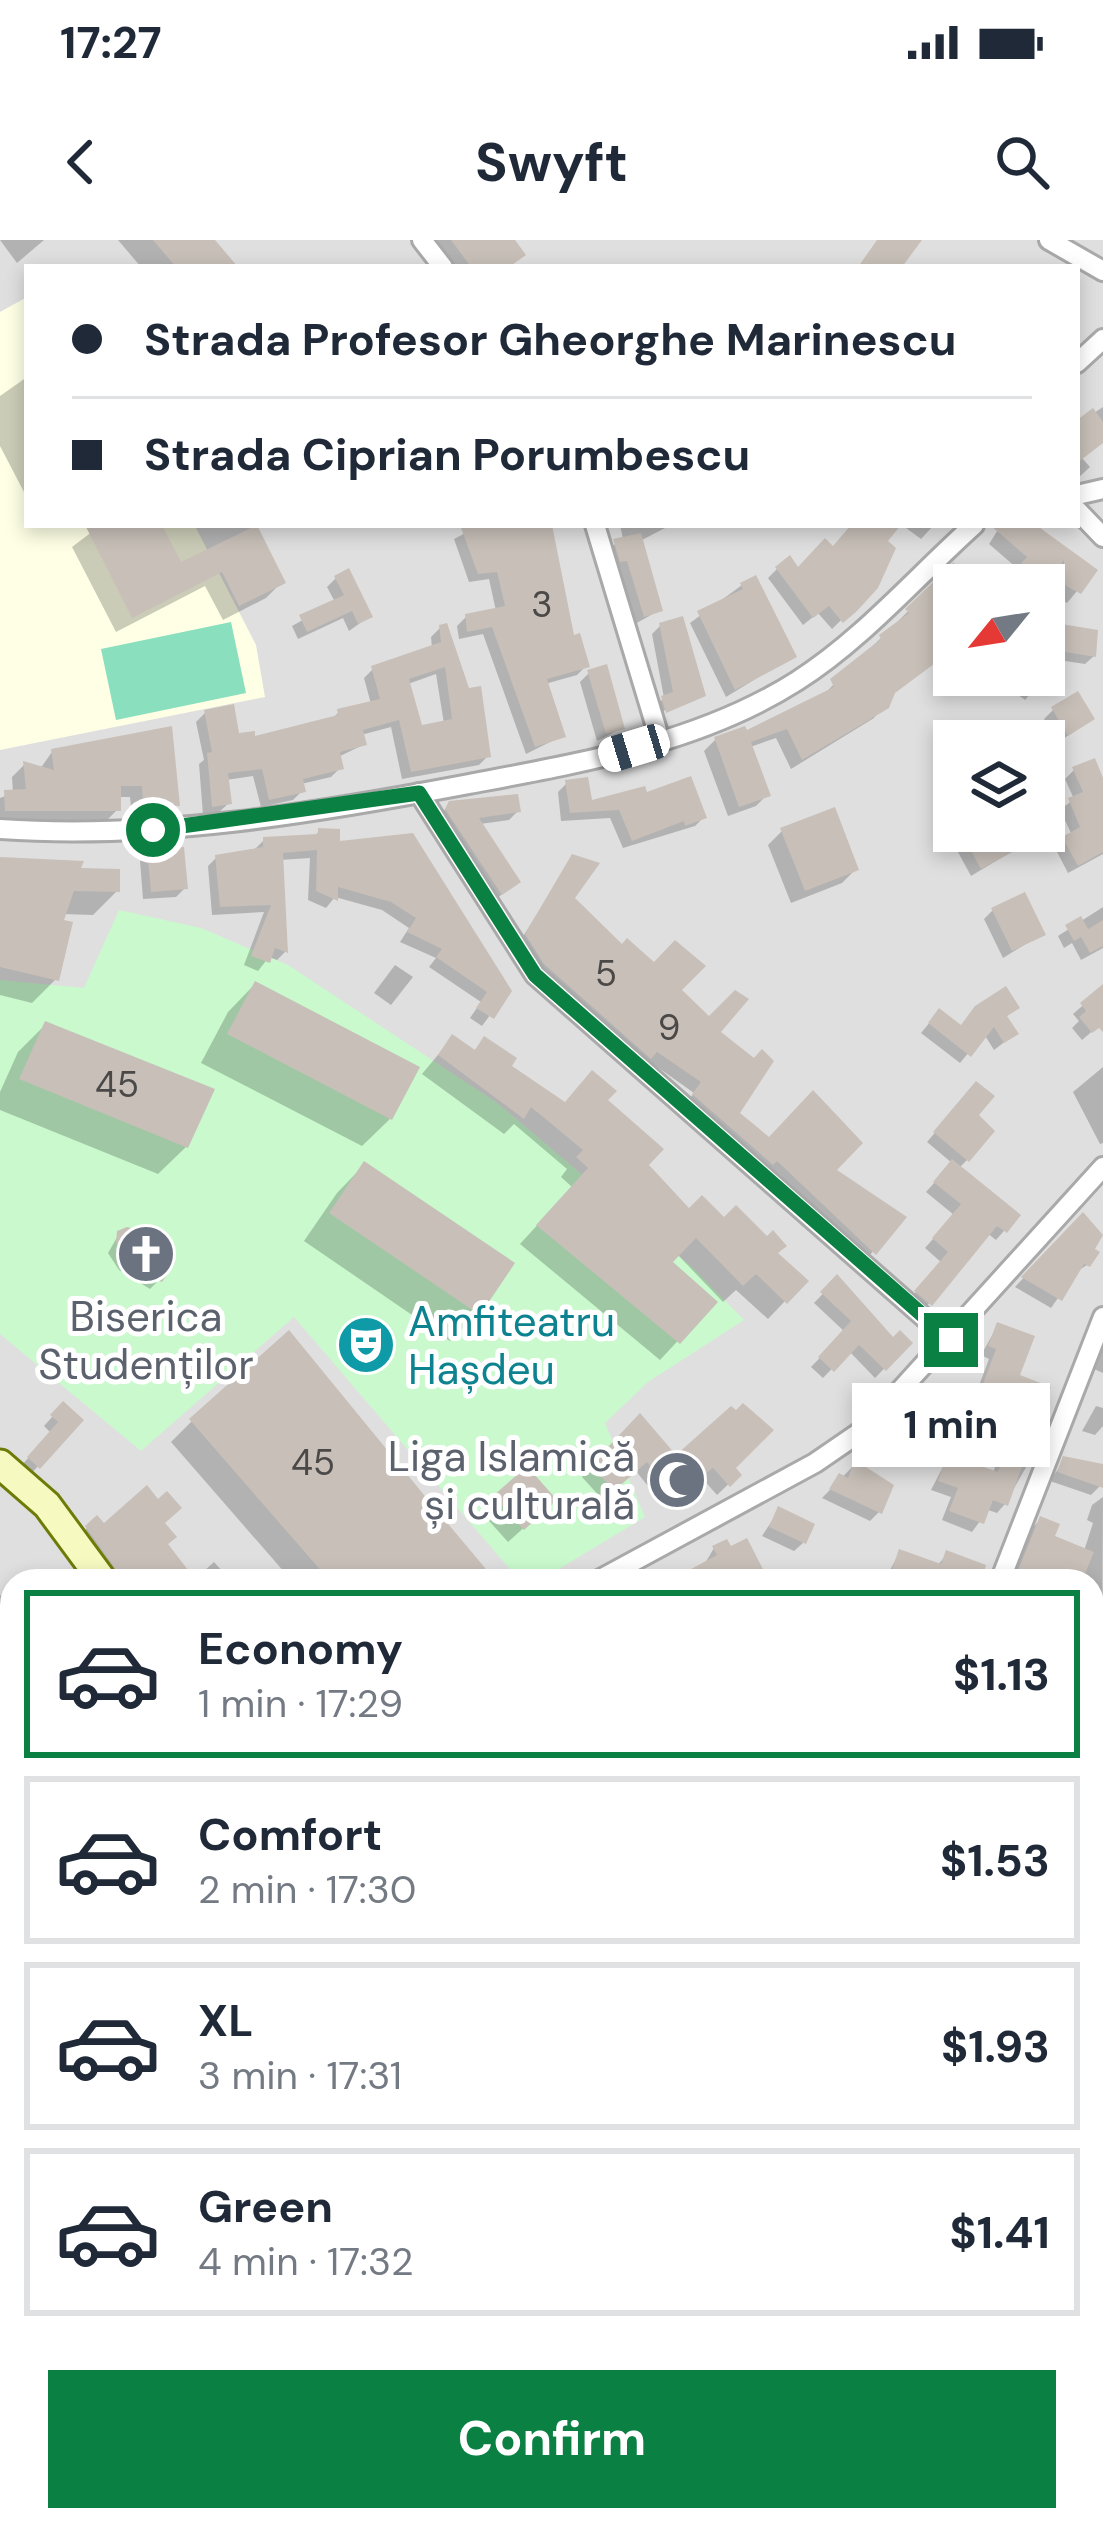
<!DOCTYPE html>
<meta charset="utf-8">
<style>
:root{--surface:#fff;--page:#f6f6f7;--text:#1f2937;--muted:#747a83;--line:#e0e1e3;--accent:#0b8043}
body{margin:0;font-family:"DM Sans",sans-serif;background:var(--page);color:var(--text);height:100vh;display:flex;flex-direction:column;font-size:45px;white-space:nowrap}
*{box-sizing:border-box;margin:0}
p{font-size:39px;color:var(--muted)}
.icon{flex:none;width:66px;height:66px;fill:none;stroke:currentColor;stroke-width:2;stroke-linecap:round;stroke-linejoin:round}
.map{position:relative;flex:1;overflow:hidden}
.drawer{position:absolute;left:0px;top:1329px;width:1104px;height:963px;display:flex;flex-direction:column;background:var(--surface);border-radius:36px 36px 0 0;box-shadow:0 6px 18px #0003}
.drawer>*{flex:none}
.top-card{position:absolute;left:24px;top:24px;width:1056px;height:264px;border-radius:0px;box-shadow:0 6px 18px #0003;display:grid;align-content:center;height:264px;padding:0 48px;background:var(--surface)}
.needle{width:78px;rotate:240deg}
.fabs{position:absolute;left:933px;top:324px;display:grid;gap:24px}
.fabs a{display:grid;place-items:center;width:132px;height:132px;border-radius:0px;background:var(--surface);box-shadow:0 6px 18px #0003;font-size:60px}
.end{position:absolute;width:54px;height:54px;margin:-27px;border:15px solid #0b8043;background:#fff;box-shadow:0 0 0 6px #fff}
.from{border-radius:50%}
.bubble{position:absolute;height:84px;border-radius:0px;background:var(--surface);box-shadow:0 6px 18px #0003;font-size:39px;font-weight:700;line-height:84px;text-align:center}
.car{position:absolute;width:36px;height:72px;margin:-36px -18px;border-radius:15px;box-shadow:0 0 9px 3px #0007;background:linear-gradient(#fff 24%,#345 0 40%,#fff 0 76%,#345 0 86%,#fff 0)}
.top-card b{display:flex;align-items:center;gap:42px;height:114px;font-size:45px}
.top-card b+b{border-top:3px solid var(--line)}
.top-card i{width:30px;height:30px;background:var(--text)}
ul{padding:21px 0 0;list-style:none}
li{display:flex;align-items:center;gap:36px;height:168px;margin:0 24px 18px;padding:0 24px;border:6px solid var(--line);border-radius:0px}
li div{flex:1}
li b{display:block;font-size:45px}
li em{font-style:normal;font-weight:700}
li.selected{border-color:var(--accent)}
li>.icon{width:108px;height:108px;stroke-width:1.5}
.cta{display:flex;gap:24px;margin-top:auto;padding:24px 48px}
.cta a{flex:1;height:138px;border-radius:0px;background:var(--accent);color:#fff;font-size:48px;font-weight:700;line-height:138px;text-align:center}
.status{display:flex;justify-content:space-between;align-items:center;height:84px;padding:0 60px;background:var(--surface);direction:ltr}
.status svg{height:33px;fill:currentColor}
header{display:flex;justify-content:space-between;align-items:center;height:156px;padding:0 48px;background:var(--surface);font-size:54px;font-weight:700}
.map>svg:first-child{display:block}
.residential{fill:#e0dfdf;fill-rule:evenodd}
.education{fill:#feffe5}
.park{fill:#c9f9cd}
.pitch{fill:#89dfbe}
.shadow{fill:#0003;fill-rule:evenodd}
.building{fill:#c7bfb8;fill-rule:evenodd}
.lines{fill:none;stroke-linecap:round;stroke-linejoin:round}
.street-casing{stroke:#a9a9a9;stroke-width:24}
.secondary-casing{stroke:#6d7b07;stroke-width:33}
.street{stroke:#fff;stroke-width:18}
.secondary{stroke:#f6f9c0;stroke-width:27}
.route{stroke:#0b8043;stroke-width:15}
.labels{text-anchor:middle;stroke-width:10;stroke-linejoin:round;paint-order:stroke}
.number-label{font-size:36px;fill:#4b4948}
.worship-label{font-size:42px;fill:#5b616d;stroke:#fff}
.culture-label{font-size:42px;fill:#0d838f;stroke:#fff;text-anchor:start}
</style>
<div class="status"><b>17:27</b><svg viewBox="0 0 49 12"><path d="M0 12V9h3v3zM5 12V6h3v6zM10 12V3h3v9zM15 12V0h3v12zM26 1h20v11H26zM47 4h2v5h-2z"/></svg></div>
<header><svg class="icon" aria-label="back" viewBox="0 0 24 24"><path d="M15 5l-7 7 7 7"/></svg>Swyft<svg class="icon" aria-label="search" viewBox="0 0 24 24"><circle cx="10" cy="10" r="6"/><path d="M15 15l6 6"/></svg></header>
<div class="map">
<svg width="1103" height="2291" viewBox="0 0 1103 2291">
<rect width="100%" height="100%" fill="#f2efe9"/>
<path class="residential" d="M0,0h1103v2291h-1103zM27,27h1050v258h-1050zM954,345h90v90h-90zM954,501h90v90h-90zM12,1341h1080v939h-1080z"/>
<polygon class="education" points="27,57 27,285 195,286 256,405 265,457 0,510 0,72"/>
<polygon class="park" points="119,670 201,688 288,725 496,862 693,1028 744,1080 648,1142 605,1183 645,1277 539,1341 520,1341 294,1077 141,1211 0,1094 0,740 84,748"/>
<polygon class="pitch" points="231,382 246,453 116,480 101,409"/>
<g class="shadow">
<polygon points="0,0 44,0 17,23"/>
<polygon points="118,0 211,0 234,27 141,27"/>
<polygon points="433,0 511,0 508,27 454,27"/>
<polygon points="27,137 27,251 24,252 0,206 0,156"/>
<polygon points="1103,167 1103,194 1082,218 1090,227 1077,239 1077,184"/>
<polygon points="101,285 254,285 282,342 266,358 223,380 205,346 116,392 72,307"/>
<polygon points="481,285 550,285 572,398 586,426 577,435 545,444 562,496 526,514 483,394 459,399 457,386 466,377 496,371 489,339 469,342 454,299"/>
<polygon points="620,285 665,288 640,301 660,370 635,384 618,328 612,329 606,310 623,299"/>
<polygon points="854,285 897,285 883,301 876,346 832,389 818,373 803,385 768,338 777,329 797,331 833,310"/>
<polygon points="902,285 934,285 921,299"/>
<polygon points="1001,285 1036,285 1094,331 1067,363 1053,355 1054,329 1043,345 1004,345 1018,329 989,304"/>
<polygon points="950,330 967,345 954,345 954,435 972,435 962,445 937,421 890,456 874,478 791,529 776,498 750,507 767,555 756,566 728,576 704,511 715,500 745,494 822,456"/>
<polygon points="336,338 370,376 349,391 343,378 298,399 292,386 335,362 327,347"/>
<polygon points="742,345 793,416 726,457 690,383"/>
<polygon points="661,385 702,456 655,474 653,468 664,458 652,394"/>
<polygon points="1062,387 1094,416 1085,424 1052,419 1053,396"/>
<path d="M440,388l48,128 -9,9 -77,14 -11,-52 -30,8 2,10 -25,12 2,11 -9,9 -30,7 1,7 -9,9 -32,7 -8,-31 -27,4 3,23 -10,9 -16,3 -4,-51 5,-4 -8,-38 9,-9 31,24 17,3 78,-20 8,-8 32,-8 -7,-26 9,-9 59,-21 -1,-11zM436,434l8,50 -24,5 -12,-45z"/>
<polygon points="589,433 622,488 597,501 580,442"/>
<polygon points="1047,434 1025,460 992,435 1044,433"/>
<polygon points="1053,470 1091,479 1059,502 1044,479"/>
<polygon points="169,490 176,565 164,577 132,576 130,557 118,557 118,569 105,582 0,582 0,558 13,553 12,537 24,525 40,529 52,512"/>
<polygon points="1074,530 1103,542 1103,614 1068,633 1055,608 1072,595 1060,570 1074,559 1065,539"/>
<polygon points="567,543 590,563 645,556 704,577 695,586 623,608 610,578 561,581 558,552"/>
<polygon points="450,564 518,571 509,580 480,584 518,642 492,662 441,574"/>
<polygon points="320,591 508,751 482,786 470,778 481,762 429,727 436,718 400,702 409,688 382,670 335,657 326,668 308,660 310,618 280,620 285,712 277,720 269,717 258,731 244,725 264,672 212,675 208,626 217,617 255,609 264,600 313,597"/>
<polygon points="782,591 856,629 842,643 791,663 768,605"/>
<polygon points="962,591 1031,591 1034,598 971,636 952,601"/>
<polygon points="149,612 185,648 176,657 143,659 140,621"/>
<polygon points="573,617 571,658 717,792 736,874 769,900 832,931 902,977 864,1022 685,865 694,853 646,819 639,826 517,706"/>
<polygon points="0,623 77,631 117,651 93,675 63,674 56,739 32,763 0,755"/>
<polygon points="1103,667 1103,708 1081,720 1072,703 1064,708 1058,696"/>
<polygon points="993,670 1042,694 1003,718 984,679"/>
<polygon points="395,725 413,737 391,765 374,753"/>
<polygon points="255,744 390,879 362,906 201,823 228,772"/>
<polygon points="1103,748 1103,782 1082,800 1072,788 1079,781 1073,774"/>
<polygon points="1016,767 1005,778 1015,794 994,810 984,794 960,823 921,793 931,781 960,788"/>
<polygon points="46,784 186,907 158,934 0,870 0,852 18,812"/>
<polygon points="452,798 473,812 484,800 508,827 563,864 604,861 645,925 689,972 724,981 804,1041 768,1079 736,1050 723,1062 677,1014 669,1022 714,1062 660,1120 520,1004 572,947 561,937 567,929 514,884 504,894 422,834"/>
<polygon points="1103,827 1103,903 1100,904 1073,852"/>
<polygon points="968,854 975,875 967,920 959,928 1017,976 996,1000 987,993 921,1073 908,1061 942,1023 925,1008 954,975 926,952 952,923 927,902"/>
<polygon points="364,925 478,1073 450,1101 304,1001 337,953"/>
<polygon points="1079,978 1087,1025 1076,1032 1051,1068 1015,1047"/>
<polygon points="119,994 159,1040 150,1049 119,1030 108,1013"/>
<polygon points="837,1039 893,1101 909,1103 875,1138 849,1111 823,1138 811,1127 845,1092 814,1063"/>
<polygon points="998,1085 1016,1137 1029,1222 1005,1264 997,1273 988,1270 972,1292 942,1280 951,1257 931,1250 948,1217 993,1233 1004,1201 964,1185 989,1119 981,1115"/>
<polygon points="1103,1106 1103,1133 1094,1129"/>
<polygon points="63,1165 80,1180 29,1236 20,1227 51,1193 44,1186"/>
<polygon points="1096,1166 1103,1168 1103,1186 1095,1195 1082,1191"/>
<polygon points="906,1169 948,1193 939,1202 898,1179"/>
<polygon points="640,1177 676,1220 731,1228 738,1235 717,1255 701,1237 668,1261 656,1256 635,1230 602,1259 582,1237"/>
<polygon points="192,1181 493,1341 292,1341 171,1202"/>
<polygon points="1064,1220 1103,1228 1100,1246 1091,1255 1050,1241"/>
<polygon points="856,1223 879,1272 870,1281 822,1258"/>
<polygon points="1103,1257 1102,1427 1092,1424 1092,1341 1011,1341 1032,1288 1041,1279 1051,1298 1084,1311 1093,1283 1087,1280 1092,1265"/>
<polygon points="495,1258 539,1274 508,1302 481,1272"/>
<polygon points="779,1270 803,1303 794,1311 762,1296"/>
<polygon points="162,1284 165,1305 193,1341 214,1322 231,1341 90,1341 67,1309 87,1288"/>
<polygon points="714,1308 730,1310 765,1341 675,1341 704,1325"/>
<polygon points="900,1312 937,1326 947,1314 978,1341 884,1341"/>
<polygon points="0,1355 12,1363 12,1460 0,1452"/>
<polygon points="12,1501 12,1584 0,1575 0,1513"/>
<polygon points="1103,1607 1103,1765 1092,1816 1092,1639"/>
<polygon points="0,1650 12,1658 12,1732 0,1722"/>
<polygon points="11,1771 12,1833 0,1848 0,1781"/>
<polygon points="0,1848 12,1855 12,1927 0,1920"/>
<polygon points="12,1974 12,2116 11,2117 0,2115 0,1986"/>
<polygon points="0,2135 5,2136 3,2158 12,2160 6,2291 0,2291"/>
<polygon points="208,2280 233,2280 226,2291 201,2291"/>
<polygon points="395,2280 519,2280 534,2291 398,2291 391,2286"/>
<polygon points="552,2280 621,2280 610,2291 566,2291"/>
<polygon points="898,2280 924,2280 915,2289"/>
</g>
<g class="building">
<polygon points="153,0 215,0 238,27 176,27"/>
<polygon points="451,0 515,0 526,15 509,27 471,27"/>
<polygon points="877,0 922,0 902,27 858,27"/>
<polygon points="1093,168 1103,182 1103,203 1077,223 1077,180"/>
<polygon points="85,285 162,285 181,322 257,285 286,343 239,366 222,332 132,378"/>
<polygon points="460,285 552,285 574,395 580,393 590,427 547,439 566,497 535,507 492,387 467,392 465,374 505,366 497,332 478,334"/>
<polygon points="851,285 901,285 888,301 896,308 878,348 857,371 843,383 829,366 813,378 775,327 790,315 798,327 825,298 833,306"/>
<polygon points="990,285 1036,285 1098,330 1081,354 1063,344 1064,320 1045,345 1000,345 1027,317"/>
<polygon points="641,293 663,371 644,377 627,321 620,322 613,299"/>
<polygon points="954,322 954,330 971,345 954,345 954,409 895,453 889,468 802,520 787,489 751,502 771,556 739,567 714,497 745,486 747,490 834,447 830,439 881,399 879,395 909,373 905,369"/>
<polygon points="349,328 373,377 358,384 352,371 307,392 299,375 344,355 334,336"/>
<polygon points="756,335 797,417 735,450 697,371 743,349 740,343"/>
<polygon points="683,376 706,456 666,473 661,456 673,452 659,383"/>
<path d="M447,383l22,65 12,-2 10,71 -80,15 -12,-52 -36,10 4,15 -27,7 4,17 -41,10 3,13 -37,8 -7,-31 -34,4 4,31 -20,3 -5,-54 5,-1 -8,-42 30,-6 5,29 16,-2v5l83,-21 -1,-6 43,-10 -9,-33 70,-24 -2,-17zM445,427l7,52 -30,6 -13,-46z"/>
<polygon points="1061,384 1098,390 1096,417 1059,411"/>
<polygon points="607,424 625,489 606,494 587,430"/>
<polygon points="1078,451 1095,479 1068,496 1051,467"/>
<polygon points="172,486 180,566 143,565 142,546 121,546 121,571 5,571 4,550 26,549 23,521 54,530 51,509"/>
<polygon points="1095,518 1103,538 1103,612 1078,626 1062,597 1080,587 1068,558 1083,552 1072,527"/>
<polygon points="691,536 707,578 685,586 684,581 632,601 619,570 570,573 565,540 588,537 592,560 645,546 647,552"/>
<polygon points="518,554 521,572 479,578 521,642 502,655 445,569 449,561"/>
<polygon points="835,567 859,630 805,651 780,588"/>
<polygon points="318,588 340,589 340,601 413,593 512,751 494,779 476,768 487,752 436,717 442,709 407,692 416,678 391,662 338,647 338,661 316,651 317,610 283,613 288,713 275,708 270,723 251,716 271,665 220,667 215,615 263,607 263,597 318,594"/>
<polygon points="960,591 1051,591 981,629"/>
<polygon points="184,607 188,649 151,652 147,609"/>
<polygon points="572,614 600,623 575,658 622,704 627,698 654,722 675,700 706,726 682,750 709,776 735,750 749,759 721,792 754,818 762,809 774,821 740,873 769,897 813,850 863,903 837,930 907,977 876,1015 777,921 773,925 692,854 701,842 657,812 651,819 544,724 525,694"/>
<polygon points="0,617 84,621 81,628 120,629 120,652 74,651 64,680 73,682 59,741 0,727"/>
<polygon points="1025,652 1046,695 1012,711 991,668"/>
<polygon points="1081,676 1088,689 1103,680 1103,706 1090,713 1081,697 1074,701 1065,685"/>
<polygon points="255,741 420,827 392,880 227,794"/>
<polygon points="1103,744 1103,792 1099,788 1092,793 1079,777 1086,771 1080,763"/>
<polygon points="1006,746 1020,768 1007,776 1019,794 1004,803 994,787 971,817 928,783 939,768 961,785 975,766"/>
<polygon points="45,781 215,849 188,908 19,839"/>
<polygon points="452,794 475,810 484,796 517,818 512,826 565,862 592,830 617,851 608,860 664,909 649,925 689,968 702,955 724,977 736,965 767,996 773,990 787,1006 778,1013 809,1041 787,1064 756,1034 743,1046 696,998 673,1022 718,1062 680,1104 536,985 588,928 576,917 583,910 531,867 524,879 438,815"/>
<polygon points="976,841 995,856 979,875 995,891 969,922 933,892"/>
<polygon points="952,919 1021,975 1007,993 997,986 932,1066 914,1051 948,1012 932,998 961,964 933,942"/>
<polygon points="364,921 515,1023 480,1075 329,973"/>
<polygon points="1083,972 1103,995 1095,1009 1100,1012 1090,1027 1084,1024 1062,1061 1021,1037"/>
<polygon points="127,987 147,992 175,1023 162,1042 127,1021 116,1003 117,991"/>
<polygon points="837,1034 893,1097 900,1090 913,1103 886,1131 859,1105 834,1132 818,1117 851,1081 820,1052"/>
<polygon points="997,1082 1035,1096 1020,1135 1051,1147 1030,1205 1038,1208 1031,1224 1024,1221 1008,1266 993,1260 984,1284 949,1271 958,1248 938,1241 947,1214 998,1232 1011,1192 971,1176 996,1109 988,1106"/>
<polygon points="289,1090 433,1266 496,1341 330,1341 189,1179"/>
<polygon points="935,1150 966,1171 950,1195 904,1169 914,1156 925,1165"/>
<polygon points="63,1161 84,1180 40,1229 27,1217 58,1182 50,1175"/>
<polygon points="743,1163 774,1190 736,1228 742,1235 730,1247 713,1228 681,1252 667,1246 647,1222 614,1251 591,1225 640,1173 676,1215 731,1166 736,1170"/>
<polygon points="1063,1216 1103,1224 1103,1248 1057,1232"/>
<polygon points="855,1220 894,1245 882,1274 829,1249 839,1233 848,1238"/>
<polygon points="527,1226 557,1260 524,1290 493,1256"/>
<polygon points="147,1245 158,1259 167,1251 182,1268 165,1283 177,1297 168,1304 188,1330 175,1341 124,1341 85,1286 97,1275 104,1283"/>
<polygon points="778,1266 815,1284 806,1304 769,1287"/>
<polygon points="1040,1276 1060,1284 1055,1296 1094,1312 1082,1341 1036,1341 1017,1333"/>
<polygon points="747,1298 769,1341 669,1341 717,1315 712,1306 727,1299 731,1306"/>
<polygon points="899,1309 941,1324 946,1310 986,1325 982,1341 888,1341"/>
</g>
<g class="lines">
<g class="street-casing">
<g id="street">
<polyline points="422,0 443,27"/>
<polyline points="1049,0 1103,31"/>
<polyline points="1077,123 1103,99"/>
<polyline points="1077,255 1103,249"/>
<polyline points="1077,270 1103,297"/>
<polyline points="595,285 660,500"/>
<polyline points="419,553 535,735 951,1101"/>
<path d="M0,589c156,11 316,-16 469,-45 111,-21 231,-41 328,-103 65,-41 120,-105 177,-156"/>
<polyline points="597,1341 815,1223 866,1188 1103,927"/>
<polyline points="1000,1341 1103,1077"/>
<polyline points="0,1964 12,1920"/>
<polyline points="1092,2168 1103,2063"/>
</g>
</g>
<g class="secondary-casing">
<g id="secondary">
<polyline points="0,1224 47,1265 103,1341"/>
<polyline points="1072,2291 1077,2280"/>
</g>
</g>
<use href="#street" class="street"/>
<use href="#secondary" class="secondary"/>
</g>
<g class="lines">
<polyline class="route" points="153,590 419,553 535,735 951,1100"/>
</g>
<defs>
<g id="church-disc" transform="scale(3)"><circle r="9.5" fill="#6b7280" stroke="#fff"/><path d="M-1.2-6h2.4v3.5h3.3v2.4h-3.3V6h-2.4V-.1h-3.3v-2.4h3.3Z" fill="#fff"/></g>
<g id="theatre-disc" transform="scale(3)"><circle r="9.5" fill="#0f9aa8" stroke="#fff"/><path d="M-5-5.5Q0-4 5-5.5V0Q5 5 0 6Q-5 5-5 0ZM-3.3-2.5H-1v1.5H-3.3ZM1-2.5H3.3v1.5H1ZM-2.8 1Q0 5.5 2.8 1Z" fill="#fff"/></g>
<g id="mosque-disc" transform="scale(3)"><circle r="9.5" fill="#6b7280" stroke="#fff"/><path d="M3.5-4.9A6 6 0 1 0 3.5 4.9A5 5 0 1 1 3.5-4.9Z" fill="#fff"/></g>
</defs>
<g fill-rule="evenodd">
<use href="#church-disc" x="146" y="1014"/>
<use href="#theatre-disc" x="366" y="1105"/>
<use href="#mosque-disc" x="677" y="1240"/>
</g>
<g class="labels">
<g class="number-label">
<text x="542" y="377">3</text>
<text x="606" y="746">5</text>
<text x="669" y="800">9</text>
<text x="117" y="857">45</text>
<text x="313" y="1235">45</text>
</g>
<g class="worship-label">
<text x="146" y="1091">Biserica<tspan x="146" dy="48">Studenților</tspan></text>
<text x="635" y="1231" text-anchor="end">Liga Islamică<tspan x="635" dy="48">și culturală</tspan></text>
</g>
<g class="culture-label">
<text x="408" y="1096">Amfiteatru<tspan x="408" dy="48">Hașdeu</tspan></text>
</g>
</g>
</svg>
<div class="fabs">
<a><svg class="needle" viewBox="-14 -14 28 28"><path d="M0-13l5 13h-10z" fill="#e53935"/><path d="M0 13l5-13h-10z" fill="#747a83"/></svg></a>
<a><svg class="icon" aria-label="layers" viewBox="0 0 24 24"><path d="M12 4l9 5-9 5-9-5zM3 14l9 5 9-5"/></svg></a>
</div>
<i class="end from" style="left:153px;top:590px"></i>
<i class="end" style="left:951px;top:1100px"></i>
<div class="bubble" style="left:852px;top:1143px;width:198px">1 min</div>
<i class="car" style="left:634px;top:508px;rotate:253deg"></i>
<div class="top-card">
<b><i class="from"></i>Strada Profesor Gheorghe Marinescu</b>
<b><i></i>Strada Ciprian Porumbescu</b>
</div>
<section class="drawer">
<ul>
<li class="selected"><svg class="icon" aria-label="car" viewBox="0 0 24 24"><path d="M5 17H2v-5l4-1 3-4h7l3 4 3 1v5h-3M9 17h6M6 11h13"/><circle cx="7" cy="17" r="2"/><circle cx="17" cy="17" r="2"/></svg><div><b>Economy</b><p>1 min · 17:29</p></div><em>$1.13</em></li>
<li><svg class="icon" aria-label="car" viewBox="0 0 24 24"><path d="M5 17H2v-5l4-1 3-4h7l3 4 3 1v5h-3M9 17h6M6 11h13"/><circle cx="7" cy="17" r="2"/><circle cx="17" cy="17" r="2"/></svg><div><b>Comfort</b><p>2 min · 17:30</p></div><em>$1.53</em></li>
<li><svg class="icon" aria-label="car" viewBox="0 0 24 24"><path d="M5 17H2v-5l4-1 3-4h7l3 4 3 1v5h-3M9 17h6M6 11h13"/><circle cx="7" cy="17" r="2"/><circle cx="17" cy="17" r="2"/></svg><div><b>XL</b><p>3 min · 17:31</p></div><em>$1.93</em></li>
<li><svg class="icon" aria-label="car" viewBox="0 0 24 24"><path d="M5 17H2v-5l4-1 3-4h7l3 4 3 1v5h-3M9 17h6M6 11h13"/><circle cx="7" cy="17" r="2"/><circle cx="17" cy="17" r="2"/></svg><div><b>Green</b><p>4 min · 17:32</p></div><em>$1.41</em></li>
</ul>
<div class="cta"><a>Confirm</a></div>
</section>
</div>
